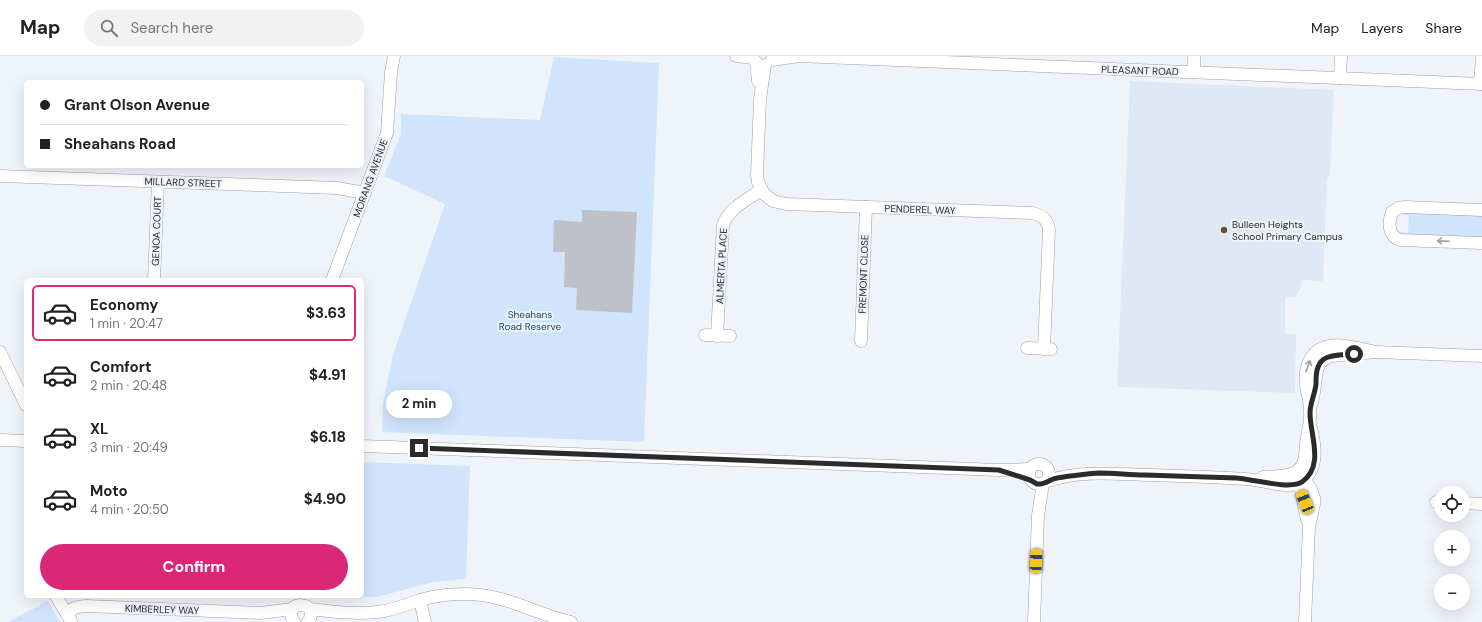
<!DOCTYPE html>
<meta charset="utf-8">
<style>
:root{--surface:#fff;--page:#f2f2f2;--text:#222;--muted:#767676;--line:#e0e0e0;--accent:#db2777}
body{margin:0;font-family:"DM Sans",sans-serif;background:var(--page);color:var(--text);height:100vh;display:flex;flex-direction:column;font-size:15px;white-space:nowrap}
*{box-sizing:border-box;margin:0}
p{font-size:13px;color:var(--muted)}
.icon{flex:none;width:22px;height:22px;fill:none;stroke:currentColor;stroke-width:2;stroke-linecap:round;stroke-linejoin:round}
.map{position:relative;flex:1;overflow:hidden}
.side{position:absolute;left:24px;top:222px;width:340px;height:320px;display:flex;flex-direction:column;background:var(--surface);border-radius:6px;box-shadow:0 4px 16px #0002}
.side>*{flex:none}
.guide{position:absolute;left:24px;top:24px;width:340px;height:88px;border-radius:6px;box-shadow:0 4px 16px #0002;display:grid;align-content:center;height:88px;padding:0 16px;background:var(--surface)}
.tools{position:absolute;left:1434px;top:430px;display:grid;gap:8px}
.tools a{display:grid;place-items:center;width:36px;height:36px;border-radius:50%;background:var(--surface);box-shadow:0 4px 16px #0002;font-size:20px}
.end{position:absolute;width:18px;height:18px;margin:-9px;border:5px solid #292b2d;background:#fff;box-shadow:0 0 0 2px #fff}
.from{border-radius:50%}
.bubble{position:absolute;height:28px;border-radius:14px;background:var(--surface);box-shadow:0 4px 16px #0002;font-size:13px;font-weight:700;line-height:28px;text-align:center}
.car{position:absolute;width:12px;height:24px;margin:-12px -6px;border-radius:5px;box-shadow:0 0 3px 1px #0007;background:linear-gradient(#f5c518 24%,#345 0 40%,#f5c518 0 76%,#345 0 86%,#f5c518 0)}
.guide b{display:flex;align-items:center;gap:14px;height:38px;font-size:15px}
.guide b+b{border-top:1px solid var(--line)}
.guide i{width:10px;height:10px;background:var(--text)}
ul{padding:7px 0 0;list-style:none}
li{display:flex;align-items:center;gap:12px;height:56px;margin:0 8px 6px;padding:0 8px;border:2px solid transparent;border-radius:6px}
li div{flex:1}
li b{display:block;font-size:15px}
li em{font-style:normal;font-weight:700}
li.on{border-color:var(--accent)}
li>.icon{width:36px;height:36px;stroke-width:1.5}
.primary-button{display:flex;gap:8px;margin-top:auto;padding:8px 16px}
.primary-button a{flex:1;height:46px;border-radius:24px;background:var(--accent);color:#fff;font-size:16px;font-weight:700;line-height:46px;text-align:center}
header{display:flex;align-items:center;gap:24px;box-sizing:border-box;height:56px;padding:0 20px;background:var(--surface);border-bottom:1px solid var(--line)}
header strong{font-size:19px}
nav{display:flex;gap:22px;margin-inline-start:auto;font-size:14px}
.search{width:280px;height:36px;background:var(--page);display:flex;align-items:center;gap:10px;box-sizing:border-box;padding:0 14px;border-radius:22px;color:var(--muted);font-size:15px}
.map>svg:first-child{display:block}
.built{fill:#dfe9f5}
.green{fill:#d0e4fc}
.building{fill:#bec2c8}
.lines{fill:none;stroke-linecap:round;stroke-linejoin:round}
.minor-casing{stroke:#9ba0a5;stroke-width:13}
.minor{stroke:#fff;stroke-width:12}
.oneway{stroke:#9fa0a0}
.route{stroke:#292b2d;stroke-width:5}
.poi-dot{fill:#6e5024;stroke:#eff4fa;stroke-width:1.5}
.labels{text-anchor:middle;stroke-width:4;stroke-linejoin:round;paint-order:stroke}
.street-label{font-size:10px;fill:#292b2d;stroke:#eff4fa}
.poi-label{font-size:10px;fill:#292b2d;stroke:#eff4fa;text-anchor:start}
.park-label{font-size:10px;fill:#22446c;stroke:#eff4fa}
</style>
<header>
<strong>Map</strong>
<div class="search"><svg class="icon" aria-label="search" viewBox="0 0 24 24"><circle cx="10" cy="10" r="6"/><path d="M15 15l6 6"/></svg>Search here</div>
<nav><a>Map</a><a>Layers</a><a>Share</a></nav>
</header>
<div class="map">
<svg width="1482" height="566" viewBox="0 0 1482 566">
<rect width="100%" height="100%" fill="#eff4fa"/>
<polygon class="built" points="1130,25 1334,34 1330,119 1327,123 1323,225 1302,224 1300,234 1295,241 1285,241 1285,278 1296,278 1295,337 1117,331"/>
<g class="green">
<polygon points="554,1 659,7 644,386 382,376 383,347 393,299 445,148 384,120 401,78 401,58 540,64"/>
<polygon points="1399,157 1482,158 1482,183 1401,180 1398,176 1408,177 1409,159 1398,158"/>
<polygon points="362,406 470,410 466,523 433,526 377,541 328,542 319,540 362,540"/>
<polygon points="48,545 60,566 8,566"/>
</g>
<polygon class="building" points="582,154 637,156 632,257 576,254 577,232 564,231 565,196 553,196 554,164 582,166"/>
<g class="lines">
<g class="minor-casing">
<g id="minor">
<polyline points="736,0 753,2"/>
<polyline points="1194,0 1194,16"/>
<polyline points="772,4 799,0 1482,28"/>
<polyline points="756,6 758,25"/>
<path d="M765,9l-5,34 -3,76 1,7 6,12 9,7 13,3 246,9c10,2 15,6 17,16l-5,120"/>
<polyline points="1340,22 1341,0"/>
<polyline points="1480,28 1482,1"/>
<polyline points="0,120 337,132 365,137"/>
<path d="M1482,154l-77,-3 -7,1 -6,4c-4,10 -4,24 8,28l82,3"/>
<polyline points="154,224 158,126"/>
<polyline points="332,224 387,77 391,16 394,0"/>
<polyline points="705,279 730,280"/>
<path d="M717,280l6,-111c6,-17 24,-25 38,-35"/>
<polyline points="861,285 866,151"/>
<polyline points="1027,292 1051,293"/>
<polyline points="0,296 26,349"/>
<path d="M1312,347c1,-6 3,-13 3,-19 2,-14 1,-22 16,-28l45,-4 106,4"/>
<polyline points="0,384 26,385"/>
<polyline points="362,390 999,414 1030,413"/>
<circle cx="1039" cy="418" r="10"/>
<polyline points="1300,418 1311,433 1314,442 1314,448 1309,471 1305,566"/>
<polyline points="1298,419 1307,464"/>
<path d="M1263,421c10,-1 25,0 33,-5 10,-7 9,-17 10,-28 1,-11 5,-21 4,-33 0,-9 -3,-18 -4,-27 -1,-9 0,-18 5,-26 14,-22 45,-10 65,-6"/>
<path d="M1048,425c31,-11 67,-7 100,-6 32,1 65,2 98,4 15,0 43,12 56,2 18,-13 13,-39 8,-57"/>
<polyline points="1436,446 1441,446"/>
<polyline points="1463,447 1482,448"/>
<polyline points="56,540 71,565"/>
<polyline points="420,544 425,566"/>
<path d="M310,553c25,3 50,6 75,2 12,-3 24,-7 35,-11 14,-4 28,-6 42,-6 42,-1 70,19 109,28"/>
<path d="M68,559c3,-8 10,-8 18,-9l174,7 33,-4"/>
<path d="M294,566c-15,-23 29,-22 14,0"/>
<polyline points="1034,566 1038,459 1043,428"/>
</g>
</g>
<use href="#minor" class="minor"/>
</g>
<defs><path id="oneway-shaft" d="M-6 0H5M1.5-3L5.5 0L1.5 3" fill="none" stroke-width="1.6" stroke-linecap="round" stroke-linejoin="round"/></defs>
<g class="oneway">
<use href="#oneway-shaft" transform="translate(1443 185) rotate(-178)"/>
<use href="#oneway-shaft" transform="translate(1308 310) rotate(-70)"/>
</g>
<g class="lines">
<path class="route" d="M419,392l580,22 31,10 7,4c8,1 13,-5 20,-6 13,-2 29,-4 42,-5 15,0 31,2 46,2 30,1 61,2 91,3 16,1 54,12 66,4 23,-16 8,-47 8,-69 0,-10 5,-19 6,-29 0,-9 0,-19 8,-25 8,-5 21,-4 30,-5"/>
</g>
<circle class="poi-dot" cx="1224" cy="174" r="4"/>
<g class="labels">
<g class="street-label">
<text transform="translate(1140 14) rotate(2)" y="4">PLEASANT ROAD</text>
<text transform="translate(370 122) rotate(-70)" y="4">MORANG AVENUE</text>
<text transform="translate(183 126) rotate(2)" y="4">MILLARD STREET</text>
<text transform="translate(920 153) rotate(2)" y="4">PENDEREL WAY</text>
<text transform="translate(156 175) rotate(-88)" y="4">GENOA COURT</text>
<text transform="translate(721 210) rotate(-87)" y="4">ALMERTA PLACE</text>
<text transform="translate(863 218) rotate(-88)" y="4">FREMONT CLOSE</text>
<text transform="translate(162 553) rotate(2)" y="4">KIMBERLEY WAY</text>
</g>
<g class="poi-label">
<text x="1232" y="172">Bulleen Heights<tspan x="1232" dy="12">School Primary Campus</tspan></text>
</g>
<g class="park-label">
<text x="530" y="262">Sheahans<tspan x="530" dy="12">Road Reserve</tspan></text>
</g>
</g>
</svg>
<div class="tools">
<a><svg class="icon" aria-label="locate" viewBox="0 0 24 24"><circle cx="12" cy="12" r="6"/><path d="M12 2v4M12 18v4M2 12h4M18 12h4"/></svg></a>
<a>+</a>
<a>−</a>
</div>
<i class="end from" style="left:1354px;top:298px"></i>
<i class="end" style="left:419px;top:392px"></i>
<div class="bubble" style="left:386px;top:334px;width:66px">2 min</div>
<i class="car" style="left:1305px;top:446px;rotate:338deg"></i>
<i class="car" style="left:1036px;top:505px;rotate:2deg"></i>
<div class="guide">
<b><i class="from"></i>Grant Olson Avenue</b>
<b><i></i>Sheahans Road</b>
</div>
<section class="side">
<ul>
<li class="on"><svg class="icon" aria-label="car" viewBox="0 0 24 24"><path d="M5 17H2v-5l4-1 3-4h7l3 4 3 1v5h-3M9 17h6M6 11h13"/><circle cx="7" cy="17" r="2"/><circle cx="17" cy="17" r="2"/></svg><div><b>Economy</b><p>1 min · 20:47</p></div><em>$3.63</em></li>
<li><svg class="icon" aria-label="car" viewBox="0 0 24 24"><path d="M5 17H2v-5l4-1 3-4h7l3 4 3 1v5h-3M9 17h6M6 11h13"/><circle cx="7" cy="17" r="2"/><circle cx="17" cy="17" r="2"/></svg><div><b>Comfort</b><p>2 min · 20:48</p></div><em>$4.91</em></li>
<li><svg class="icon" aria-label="car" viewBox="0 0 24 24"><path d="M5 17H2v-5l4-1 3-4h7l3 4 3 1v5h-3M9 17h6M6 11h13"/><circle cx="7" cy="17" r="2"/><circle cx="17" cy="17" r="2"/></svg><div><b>XL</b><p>3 min · 20:49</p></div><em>$6.18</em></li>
<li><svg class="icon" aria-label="car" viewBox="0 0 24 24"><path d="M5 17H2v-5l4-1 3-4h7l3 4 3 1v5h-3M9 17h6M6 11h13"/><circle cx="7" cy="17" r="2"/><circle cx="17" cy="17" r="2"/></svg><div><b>Moto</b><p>4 min · 20:50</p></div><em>$4.90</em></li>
</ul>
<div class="primary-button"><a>Confirm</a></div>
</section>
</div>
